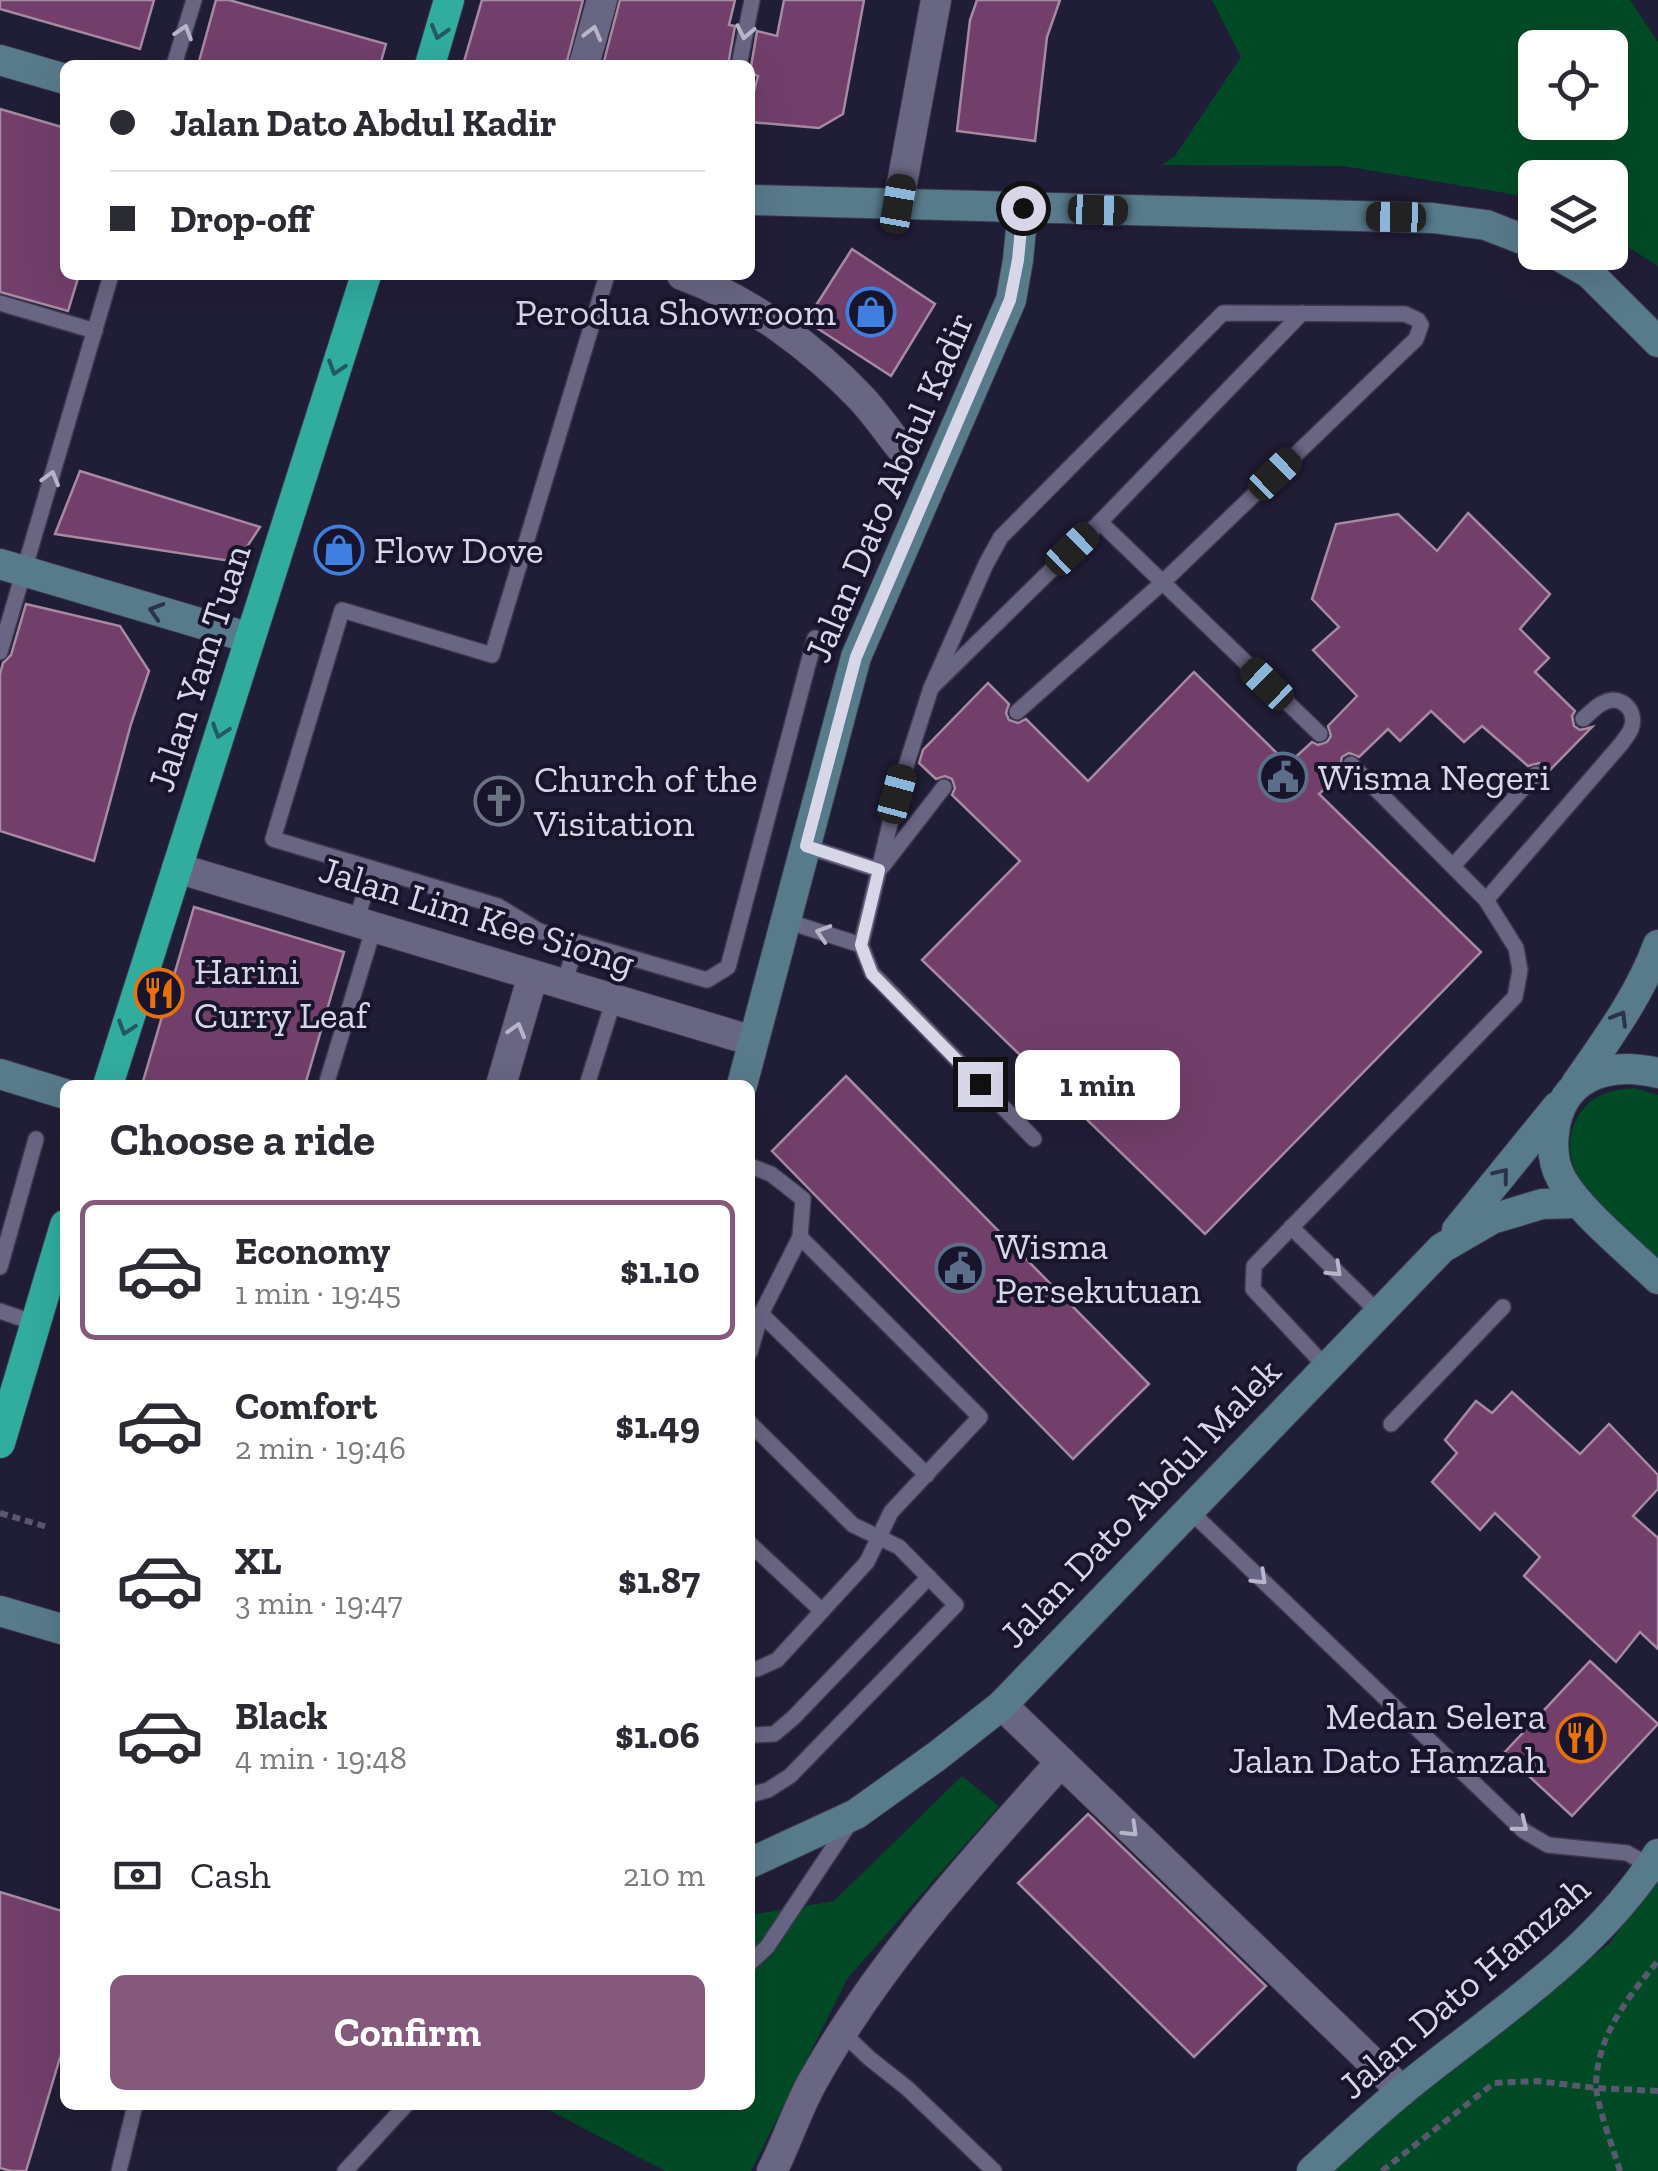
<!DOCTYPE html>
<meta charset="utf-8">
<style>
:root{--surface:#fff;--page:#f2f2f3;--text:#2b2b33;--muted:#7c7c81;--line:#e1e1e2;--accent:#85597c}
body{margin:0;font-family:"Zilla Slab",serif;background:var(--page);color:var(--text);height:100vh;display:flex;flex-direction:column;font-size:38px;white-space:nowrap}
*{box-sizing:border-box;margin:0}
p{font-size:32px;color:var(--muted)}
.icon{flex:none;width:55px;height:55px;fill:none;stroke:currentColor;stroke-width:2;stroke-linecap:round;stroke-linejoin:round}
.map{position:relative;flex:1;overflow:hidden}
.details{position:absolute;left:60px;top:1080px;width:695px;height:1030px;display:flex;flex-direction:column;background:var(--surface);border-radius:15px;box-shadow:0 10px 40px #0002}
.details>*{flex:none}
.hud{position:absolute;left:60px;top:60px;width:695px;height:220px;border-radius:15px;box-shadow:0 10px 40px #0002;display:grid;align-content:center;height:220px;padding:0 50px;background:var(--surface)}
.fabs{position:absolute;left:1518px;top:30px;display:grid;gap:20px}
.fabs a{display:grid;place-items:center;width:110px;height:110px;border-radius:15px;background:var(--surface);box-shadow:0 10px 40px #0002;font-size:50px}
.end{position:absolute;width:45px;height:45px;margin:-22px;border:12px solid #d8d7e8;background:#111;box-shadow:0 0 0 5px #111}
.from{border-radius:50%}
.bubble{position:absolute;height:70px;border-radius:15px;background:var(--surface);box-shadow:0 10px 40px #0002;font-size:32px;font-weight:700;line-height:70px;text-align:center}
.car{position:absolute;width:30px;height:60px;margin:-30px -15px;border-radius:12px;box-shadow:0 0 8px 2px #0007;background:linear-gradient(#222 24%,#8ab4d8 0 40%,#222 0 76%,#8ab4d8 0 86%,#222 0)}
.hud b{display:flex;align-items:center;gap:35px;height:95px;font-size:38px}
.hud b+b{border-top:2px solid var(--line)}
.hud i{width:25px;height:25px;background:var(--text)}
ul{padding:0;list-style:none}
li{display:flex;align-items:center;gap:30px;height:140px;margin:0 20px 15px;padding:0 30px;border:5px solid transparent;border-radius:15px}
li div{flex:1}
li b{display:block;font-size:38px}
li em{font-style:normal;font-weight:700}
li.current{border-color:var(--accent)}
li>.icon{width:90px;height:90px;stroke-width:1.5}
h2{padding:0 50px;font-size:45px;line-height:120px}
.pay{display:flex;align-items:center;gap:25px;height:110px;padding:0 50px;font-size:38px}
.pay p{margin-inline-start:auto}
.primary-button{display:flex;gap:20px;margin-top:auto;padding:20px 50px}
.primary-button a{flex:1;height:115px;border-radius:15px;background:var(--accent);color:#fff;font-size:40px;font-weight:700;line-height:115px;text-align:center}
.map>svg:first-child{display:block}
.green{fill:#004b26;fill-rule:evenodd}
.building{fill:#723f6b;stroke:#a68aa1;stroke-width:2.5}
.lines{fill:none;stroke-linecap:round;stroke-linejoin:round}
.lane-casing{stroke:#3c394e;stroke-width:18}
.street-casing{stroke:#3c394e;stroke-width:32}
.secondary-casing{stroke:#3c394e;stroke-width:32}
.highway-casing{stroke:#3c394e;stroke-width:32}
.path{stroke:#5a586e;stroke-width:6;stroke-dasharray:8 5;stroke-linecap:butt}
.lane{stroke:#696684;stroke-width:15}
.street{stroke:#696684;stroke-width:30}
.secondary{stroke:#587b8c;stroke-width:30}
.highway{stroke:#31ada0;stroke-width:30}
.oneway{stroke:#b7b5ca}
.oneway2{stroke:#235960}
.oneway3{stroke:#2a3349}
.route{stroke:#d8d7e8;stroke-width:12}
.labels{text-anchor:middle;stroke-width:8;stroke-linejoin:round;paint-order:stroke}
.poi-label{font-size:38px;fill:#d8d7e8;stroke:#17142c;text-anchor:start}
.street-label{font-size:38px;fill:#d8d7e8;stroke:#17142c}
</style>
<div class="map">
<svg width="1658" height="2171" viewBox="0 0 1658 2171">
<rect width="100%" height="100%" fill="#201d36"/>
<g class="green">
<path d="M1212,0h418l28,42v224l-48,-30v-58h-75v24l-18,-7 -173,-29 -182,-1 13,-9 66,-99zM1535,48h75v74h-75z"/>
<path d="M1635,1088l23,7v165c-35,-33 -110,-85 -82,-140 13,-25 32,-30 59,-32z"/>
<polygon points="962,1776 999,1806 847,1979 751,2171 665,2171 539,2105 750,2105 750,1915 834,1901"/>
<polygon points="1658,1876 1658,2171 1334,2171 1413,2099 1610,1943"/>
</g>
<g class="building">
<polygon points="0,0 154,0 140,49 0,9"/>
<polygon points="216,0 229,0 386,44 380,65 198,65"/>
<polygon points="482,0 583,0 566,65 463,65"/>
<polygon points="620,0 735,0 729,25 735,26 728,65 603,65"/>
<polygon points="784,0 864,0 843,114 819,128 750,122 750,106 758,76 750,73 757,31 777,36"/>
<polygon points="977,0 1060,0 1047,37 1035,141 957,131 970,20"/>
<polygon points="0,109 65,128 65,275 79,275 68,311 0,292"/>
<polygon points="852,249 935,304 891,376 806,321"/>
<polygon points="80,471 260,527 237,562 55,534"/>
<polygon points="1468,513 1550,594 1520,629 1549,658 1535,672 1575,711 1572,716 1574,726 1580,730 1592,727 1547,773 1544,766 1539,763 1528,766 1482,726 1464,742 1431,711 1400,741 1388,729 1359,757 1349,753 1342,757 1340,766 1343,772 1319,794 1481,952 1205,1234 922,960 1020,861 952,795 955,788 952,779 945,776 936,779 919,763 923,750 988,683 1009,704 1006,713 1009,720 1018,723 1026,719 1088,781 1194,672 1288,764 1312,742 1318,745 1327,742 1331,736 1328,726 1357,696 1313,650 1339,627 1312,599 1336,524 1398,514 1437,551"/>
<polygon points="26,604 120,626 149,671 131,724 94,861 0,831 0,674 3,663 11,655"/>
<polygon points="194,907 344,952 305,1085 142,1085"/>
<polygon points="846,1076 1149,1384 1073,1459 772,1151"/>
<polygon points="1512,1392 1580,1454 1609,1424 1658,1475 1658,1489 1633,1516 1658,1538 1658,1649 1640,1632 1616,1662 1524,1576 1540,1557 1495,1513 1480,1530 1432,1482 1457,1453 1445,1440 1476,1401 1492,1413"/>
<polygon points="1590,1661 1658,1724 1572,1816 1504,1753"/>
<polygon points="1088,1814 1266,1986 1194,2057 1018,1883"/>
<polygon points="0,1892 65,1912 65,2041 26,2171 11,2171 0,2168"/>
</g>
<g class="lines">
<g class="lane-casing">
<g id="lane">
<polyline points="174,65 194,0"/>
<polyline points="739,65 752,0"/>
<polyline points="607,275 492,655 342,610 273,839 498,906 539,931 707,980 728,967 815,638"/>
<polyline points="0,303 95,331"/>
<polyline points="1100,522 1320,734"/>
<polyline points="0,652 111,275"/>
<polyline points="931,688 986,564 1001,537 1223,313 1405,314 1418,320 1421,325 1416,339 1162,583 1017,712"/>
<polyline points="805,846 879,870"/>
<polyline points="1453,866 1536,774"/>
<polyline points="882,867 944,787"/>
<path d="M1486,900l136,-157c3,-5 7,-9 9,-14 7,-18 -10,-36 -28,-26 -7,3 -14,11 -20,16"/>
<polyline points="786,921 861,945"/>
<polyline points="356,922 372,869"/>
<polyline points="564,984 577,942"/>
<polyline points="326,1085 374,927"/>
<polyline points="587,1085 614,999"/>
<polyline points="1034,1139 872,973 861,945 897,794 931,688 1100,522 1302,313"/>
<polyline points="750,1166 771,1174 803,1199 800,1237 761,1314 750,1352"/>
<polyline points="1291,1227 1378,1312"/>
<polyline points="0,1267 36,1139"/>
<polyline points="0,1311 35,1323"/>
<polyline points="761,1314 927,1475"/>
<polyline points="1326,1367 1253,1289 1254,1266 1515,997 1520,970 1516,948 1486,900 1351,764"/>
<polyline points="750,1423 853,1525 899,1547 956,1605 790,1776 768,1790 750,1795"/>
<polyline points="1391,1424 1503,1307"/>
<polyline points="1189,1510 1524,1831 1548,1845 1627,1853 1650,1866"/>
<polyline points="750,1544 822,1611"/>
<polyline points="750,1669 757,1669 777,1660 867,1562 891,1512 980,1417 800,1237"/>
<polyline points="750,1735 774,1734 793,1718 929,1577"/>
<polyline points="750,1963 767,1947 849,1824"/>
<polyline points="842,2032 869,2058 907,2088 994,2171"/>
<polyline points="119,2171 135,2105"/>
<polyline points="345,2171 406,2105"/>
</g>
</g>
<g class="street-casing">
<g id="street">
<polyline points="584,65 602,0"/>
<polyline points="898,205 936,0"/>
<path d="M682,275c66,24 132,73 180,124 14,15 26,33 39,49"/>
<polyline points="177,868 753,1041"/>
<polyline points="501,1085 533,975"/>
<polyline points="1002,1705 1402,2091"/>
<path d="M772,2171c15,-29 25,-62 41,-90 66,-119 158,-218 248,-319"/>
</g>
</g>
<g class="secondary-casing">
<g id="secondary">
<polyline points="0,60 65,79"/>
<polyline points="750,200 1433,218 1486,225 1535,244"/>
<polyline points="1552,252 1589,273 1658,342"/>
<polyline points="0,564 250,638"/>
<path d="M1658,1073c-50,-12 -98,3 -104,60 -2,16 -1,30 7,45 17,32 69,74 97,101"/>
<polyline points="0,1074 65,1094"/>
<path d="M1576,1084c30,-43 64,-89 82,-139"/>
<polyline points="742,1085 856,657 1011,300 1018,260 1023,209"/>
<polyline points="1457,1230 1557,1107"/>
<polyline points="0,1611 65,1630"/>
<polyline points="750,1863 856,1814 937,1756 1002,1705 1442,1248 1492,1219 1542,1204 1579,1203"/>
<path d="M1312,2171c30,-28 61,-56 92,-82 89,-72 191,-136 254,-235"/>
</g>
</g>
<g class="highway-casing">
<g id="highway">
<polyline points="430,65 449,0"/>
<polyline points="108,1085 366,275"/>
<polyline points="0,1443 65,1225"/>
</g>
</g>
<g class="path">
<polyline points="0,1513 47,1527"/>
<polyline points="1382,2171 1494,2083 1537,2081 1596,2088 1658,2091"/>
<path d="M1620,2171c-6,-20 -23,-66 -24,-84 0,-50 32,-90 62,-126"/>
</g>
<use href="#lane" class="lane"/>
<use href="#street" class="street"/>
<use href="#secondary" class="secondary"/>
<use href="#highway" class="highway"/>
</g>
<defs><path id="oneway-chevron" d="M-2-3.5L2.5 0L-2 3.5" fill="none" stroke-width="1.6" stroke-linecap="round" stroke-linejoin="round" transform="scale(2.5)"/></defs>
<g class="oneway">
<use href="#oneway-chevron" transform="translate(184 32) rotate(-73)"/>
<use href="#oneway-chevron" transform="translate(745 32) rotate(102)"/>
<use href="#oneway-chevron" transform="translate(593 33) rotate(-75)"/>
<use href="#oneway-chevron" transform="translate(51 478) rotate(-74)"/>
<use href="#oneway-chevron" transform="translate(823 933) rotate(-163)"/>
<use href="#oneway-chevron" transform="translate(517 1030) rotate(-74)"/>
<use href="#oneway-chevron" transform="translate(1335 1270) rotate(44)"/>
<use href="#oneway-chevron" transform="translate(1260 1578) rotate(44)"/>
<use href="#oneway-chevron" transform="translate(1521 1825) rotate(39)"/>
<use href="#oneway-chevron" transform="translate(1131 1830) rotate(44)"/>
</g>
<g class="oneway2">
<use href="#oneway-chevron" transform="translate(439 32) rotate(106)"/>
<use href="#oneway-chevron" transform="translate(336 368) rotate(108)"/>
<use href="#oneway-chevron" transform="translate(220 731) rotate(108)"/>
<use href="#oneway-chevron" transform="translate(126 1028) rotate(108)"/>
</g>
<g class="oneway3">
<use href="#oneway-chevron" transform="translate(156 611) rotate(-163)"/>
<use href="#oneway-chevron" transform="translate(1620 1018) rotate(-59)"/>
<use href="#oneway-chevron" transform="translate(1502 1175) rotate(-51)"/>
</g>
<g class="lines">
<polyline class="route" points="980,1084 872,974 861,945 879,870 806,846 856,657 1010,300 1018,260 1023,208"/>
</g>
<defs>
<g id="shop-ring" transform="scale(2.5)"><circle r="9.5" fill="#17142c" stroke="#3f7fe0" stroke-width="1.5"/><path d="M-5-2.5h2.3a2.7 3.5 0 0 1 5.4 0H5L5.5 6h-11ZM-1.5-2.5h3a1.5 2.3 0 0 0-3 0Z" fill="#3f7fe0"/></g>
<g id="civic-ring" transform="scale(2.5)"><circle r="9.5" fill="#17142c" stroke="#5c6f8a" stroke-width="1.5"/><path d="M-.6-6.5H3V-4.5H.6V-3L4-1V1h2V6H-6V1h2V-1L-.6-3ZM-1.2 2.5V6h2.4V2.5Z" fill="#5c6f8a"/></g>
<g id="church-ring" transform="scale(2.5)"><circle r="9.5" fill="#17142c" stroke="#6b7280" stroke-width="1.5"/><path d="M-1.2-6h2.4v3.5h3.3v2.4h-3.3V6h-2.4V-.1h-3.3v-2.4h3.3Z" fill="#6b7280"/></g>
<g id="restaurant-ring" transform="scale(2.5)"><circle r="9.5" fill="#17142c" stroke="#e8710a" stroke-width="1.5"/><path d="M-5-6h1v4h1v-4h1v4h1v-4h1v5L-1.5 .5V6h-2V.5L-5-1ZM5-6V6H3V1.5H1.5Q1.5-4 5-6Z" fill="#e8710a"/></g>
</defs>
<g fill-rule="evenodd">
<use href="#shop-ring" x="871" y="312"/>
<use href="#shop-ring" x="339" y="550"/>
<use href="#civic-ring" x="1283" y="777"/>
<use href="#church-ring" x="499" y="801"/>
<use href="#restaurant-ring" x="159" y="993"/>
<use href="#civic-ring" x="960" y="1268"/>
<use href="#restaurant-ring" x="1581" y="1738"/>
</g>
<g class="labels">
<g class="poi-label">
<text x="836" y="325" text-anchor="end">Perodua Showroom</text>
<text x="374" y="563">Flow Dove</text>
<text x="1318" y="790">Wisma Negeri</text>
<text x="534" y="792">Church of the<tspan x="534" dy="44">Visitation</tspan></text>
<text x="194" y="984">Harini<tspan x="194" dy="44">Curry Leaf</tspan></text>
<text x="995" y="1259">Wisma<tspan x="995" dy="44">Persekutuan</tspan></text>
<text x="1546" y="1729" text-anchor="end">Medan Selera<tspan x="1546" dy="44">Jalan Dato Hamzah</tspan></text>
</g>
<g class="street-label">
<text transform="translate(889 487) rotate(-67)" y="13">Jalan Dato Abdul Kadir</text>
<text transform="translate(199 668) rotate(-72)" y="13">Jalan Yam Tuan</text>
<text transform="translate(477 916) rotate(17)" y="13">Jalan Lim Kee Siong</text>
<text transform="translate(1140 1503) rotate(-46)" y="13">Jalan Dato Abdul Malek</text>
<text transform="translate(1464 1987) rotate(-41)" y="13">Jalan Dato Hamzah</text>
</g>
</g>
</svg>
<div class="fabs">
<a><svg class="icon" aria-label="locate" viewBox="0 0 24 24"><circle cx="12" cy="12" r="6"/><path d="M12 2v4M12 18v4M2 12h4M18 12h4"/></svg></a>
<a><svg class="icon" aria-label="layers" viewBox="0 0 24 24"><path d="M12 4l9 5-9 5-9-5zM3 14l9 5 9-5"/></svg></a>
</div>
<i class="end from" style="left:1023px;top:208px"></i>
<i class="end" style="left:980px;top:1084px"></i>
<div class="bubble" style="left:1015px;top:1050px;width:165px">1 min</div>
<i class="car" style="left:898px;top:204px;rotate:10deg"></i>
<i class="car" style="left:1098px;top:210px;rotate:92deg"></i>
<i class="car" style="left:1396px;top:217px;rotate:271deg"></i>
<i class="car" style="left:1275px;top:474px;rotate:46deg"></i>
<i class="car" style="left:1072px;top:549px;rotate:46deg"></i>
<i class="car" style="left:1267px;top:684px;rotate:314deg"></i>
<i class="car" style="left:897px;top:794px;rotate:15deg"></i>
<div class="hud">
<b><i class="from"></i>Jalan Dato Abdul Kadir</b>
<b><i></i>Drop-off</b>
</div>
<section class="details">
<h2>Choose a ride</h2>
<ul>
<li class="current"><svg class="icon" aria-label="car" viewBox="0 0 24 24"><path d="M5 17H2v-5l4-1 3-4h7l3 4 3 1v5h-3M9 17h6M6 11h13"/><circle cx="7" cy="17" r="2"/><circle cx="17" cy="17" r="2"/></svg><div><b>Economy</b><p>1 min · 19:45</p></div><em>$1.10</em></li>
<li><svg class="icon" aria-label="car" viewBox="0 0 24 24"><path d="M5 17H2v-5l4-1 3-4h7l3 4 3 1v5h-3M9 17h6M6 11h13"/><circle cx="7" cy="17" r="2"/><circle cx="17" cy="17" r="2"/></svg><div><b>Comfort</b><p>2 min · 19:46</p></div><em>$1.49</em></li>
<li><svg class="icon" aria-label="car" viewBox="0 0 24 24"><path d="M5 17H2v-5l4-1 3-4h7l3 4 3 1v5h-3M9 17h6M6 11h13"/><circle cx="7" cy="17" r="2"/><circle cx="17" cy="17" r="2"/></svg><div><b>XL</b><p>3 min · 19:47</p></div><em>$1.87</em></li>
<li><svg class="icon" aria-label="car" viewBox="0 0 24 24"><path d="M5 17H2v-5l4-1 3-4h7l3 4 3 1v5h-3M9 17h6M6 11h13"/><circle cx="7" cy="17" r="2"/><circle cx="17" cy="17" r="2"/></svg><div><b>Black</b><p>4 min · 19:48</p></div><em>$1.06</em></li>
</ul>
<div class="pay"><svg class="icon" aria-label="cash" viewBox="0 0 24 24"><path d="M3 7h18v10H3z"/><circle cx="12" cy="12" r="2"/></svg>Cash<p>210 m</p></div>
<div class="primary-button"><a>Confirm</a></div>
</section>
</div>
